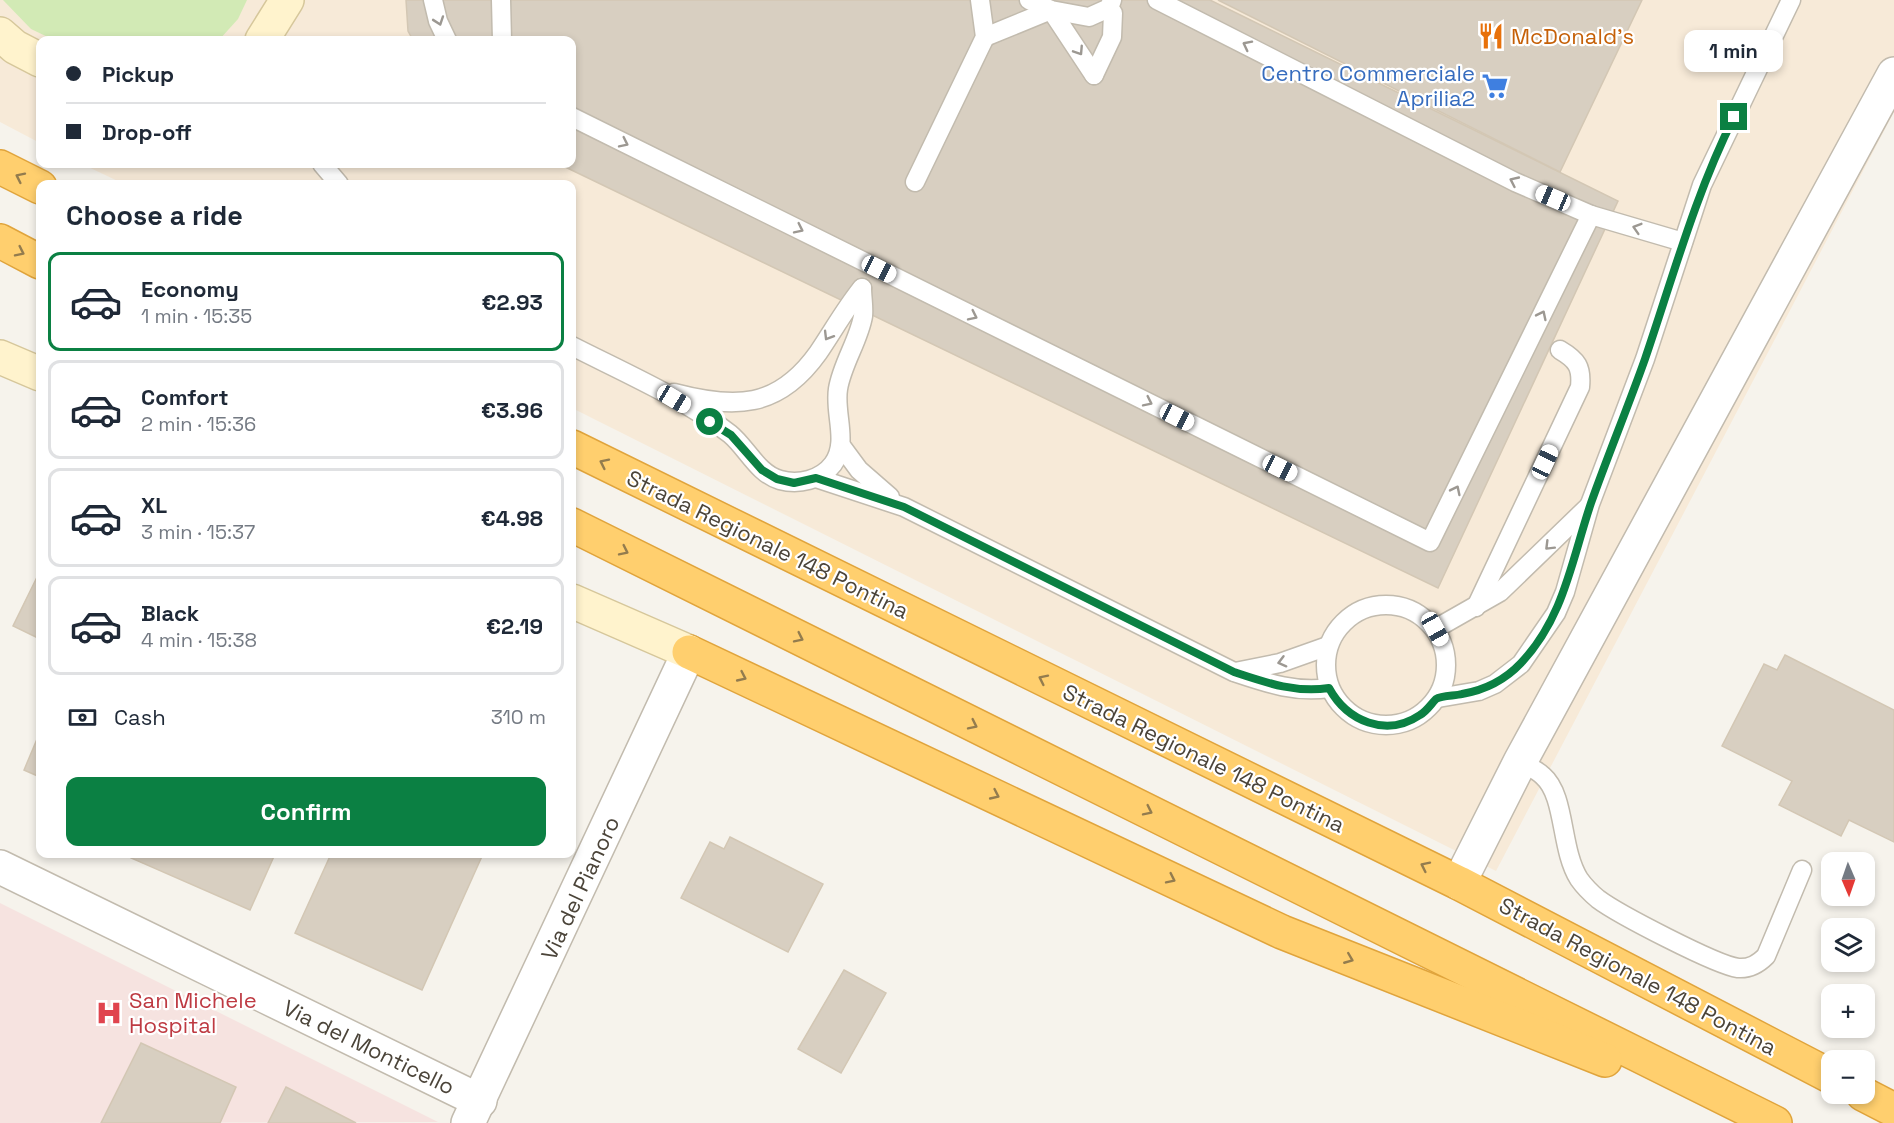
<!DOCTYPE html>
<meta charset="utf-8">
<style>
:root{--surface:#fff;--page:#f2f2f3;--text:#1f2937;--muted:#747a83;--line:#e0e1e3;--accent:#0b8043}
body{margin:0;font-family:"Space Grotesk",sans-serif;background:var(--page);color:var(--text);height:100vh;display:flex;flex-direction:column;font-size:22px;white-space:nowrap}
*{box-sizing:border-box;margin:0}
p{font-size:20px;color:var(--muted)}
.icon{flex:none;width:33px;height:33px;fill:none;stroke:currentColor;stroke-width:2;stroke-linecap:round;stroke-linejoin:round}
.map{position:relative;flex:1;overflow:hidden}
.panel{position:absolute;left:36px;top:180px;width:540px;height:678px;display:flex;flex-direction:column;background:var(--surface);border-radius:12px;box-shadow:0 3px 9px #0003}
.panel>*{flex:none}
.guide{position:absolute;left:36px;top:36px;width:540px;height:132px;border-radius:12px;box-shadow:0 3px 9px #0003;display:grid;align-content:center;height:132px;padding:0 30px;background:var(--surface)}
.needle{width:39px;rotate:178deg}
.controls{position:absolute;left:1821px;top:852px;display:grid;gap:12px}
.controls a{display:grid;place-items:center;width:54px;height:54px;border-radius:12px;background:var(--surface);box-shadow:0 3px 9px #0003;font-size:30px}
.end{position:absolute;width:27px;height:27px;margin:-14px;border:8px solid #0b8043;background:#fff;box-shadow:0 0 0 3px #fff}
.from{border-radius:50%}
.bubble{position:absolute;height:42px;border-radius:12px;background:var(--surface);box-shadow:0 3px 9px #0003;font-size:20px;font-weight:700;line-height:42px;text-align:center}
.car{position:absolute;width:18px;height:36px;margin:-18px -9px;border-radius:8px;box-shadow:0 0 4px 2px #0007;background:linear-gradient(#fff 24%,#345 0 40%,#fff 0 76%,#345 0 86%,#fff 0)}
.guide b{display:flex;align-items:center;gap:21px;height:57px;font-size:22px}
.guide b+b{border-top:2px solid var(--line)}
.guide i{width:15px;height:15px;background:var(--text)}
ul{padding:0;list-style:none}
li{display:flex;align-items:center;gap:18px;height:99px;margin:0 12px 9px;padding:0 18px;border:3px solid var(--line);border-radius:12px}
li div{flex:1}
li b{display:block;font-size:22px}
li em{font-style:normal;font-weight:700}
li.current{border-color:var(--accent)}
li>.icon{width:54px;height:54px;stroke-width:1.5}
h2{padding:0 30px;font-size:27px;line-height:72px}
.pay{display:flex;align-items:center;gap:15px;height:66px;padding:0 30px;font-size:22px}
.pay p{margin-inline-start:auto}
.cta{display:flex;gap:12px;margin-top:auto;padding:12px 30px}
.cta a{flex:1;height:69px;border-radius:12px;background:var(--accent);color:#fff;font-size:24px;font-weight:700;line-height:69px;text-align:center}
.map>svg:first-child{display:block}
.commercial{fill:#f7ead8}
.medical{fill:#f6e3e0}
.green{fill:#d2eab5}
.building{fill:#d8cfc1;stroke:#d3c7b4;stroke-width:1.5}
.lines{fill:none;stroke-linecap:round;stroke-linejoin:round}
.lane-casing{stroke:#c2bbae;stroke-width:21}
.street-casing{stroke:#c2bbae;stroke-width:36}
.secondary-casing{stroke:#d6c79b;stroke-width:36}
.highway-casing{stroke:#e0a43c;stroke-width:36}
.lane{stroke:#fff;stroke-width:18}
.street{stroke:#fff;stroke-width:33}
.secondary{stroke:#fff3cd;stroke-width:33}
.highway{stroke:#ffcf6e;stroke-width:33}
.oneway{stroke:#9c9892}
.oneway2{stroke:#937c4e}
.route{stroke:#0b8043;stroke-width:8}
.labels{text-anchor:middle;stroke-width:4.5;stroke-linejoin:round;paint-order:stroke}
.food-label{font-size:22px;fill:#c56008;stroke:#fff;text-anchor:start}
.shop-label{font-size:22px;fill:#366cbe;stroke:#fff;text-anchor:end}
.street-label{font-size:22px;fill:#4b4439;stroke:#fff}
.health-label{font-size:22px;fill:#be3a42;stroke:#fff;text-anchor:start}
</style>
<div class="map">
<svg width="1894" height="1123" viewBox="0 0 1894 1123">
<rect width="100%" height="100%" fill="#f6f3ec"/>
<polygon class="commercial" points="0,0 1894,0 1894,112 1496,871 572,408 572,184 124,184 82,164 572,164 572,40 40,40 40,143 0,122"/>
<polygon class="medical" points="0,903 438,1122 0,1123"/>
<polygon class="green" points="3,0 247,0 238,19 219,40 54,40 31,29"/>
<g class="building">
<polygon points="406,0 1210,0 1618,201 1438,588 559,164 572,164 572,40 413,40 408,31"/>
<polygon points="1218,0 1642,0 1560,172"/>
<polygon points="40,571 40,639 13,626"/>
<polygon points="1785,655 1894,710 1894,842 1849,820 1841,836 1779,805 1792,781 1722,746 1764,664 1777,670"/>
<polygon points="40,732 40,777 24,770"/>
<polygon points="730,837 823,884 788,952 681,898 710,842 724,849"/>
<polygon points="133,854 275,854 250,910 131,858"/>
<polygon points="331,854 483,854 422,990 295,933"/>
<polygon points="844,970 886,993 841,1073 798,1049"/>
<polygon points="141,1043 236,1087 220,1123 101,1123"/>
<polygon points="286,1087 356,1123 268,1123"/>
</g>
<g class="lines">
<g class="lane-casing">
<g id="lane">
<polyline points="433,0 438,21 447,40"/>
<polyline points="501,0 502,40"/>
<polyline points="1029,0 1051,10 1089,17 1109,8 1112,0"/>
<polyline points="985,37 1051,10 1094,75"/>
<polyline points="1094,75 1112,37 1113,13 1109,8"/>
<polyline points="572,117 1430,542 1591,215 1515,182 1157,0"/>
<polyline points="322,164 339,184"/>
<polyline points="915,182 985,37 980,0"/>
<polyline points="1591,215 1683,242"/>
<path d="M572,346c49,25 115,54 158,88 17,14 28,40 50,46 19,5 41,0 53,-16 16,-22 1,-50 5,-75 4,-25 21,-49 25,-73 1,-9 -1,-19 -1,-28"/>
<path d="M674,393c61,16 104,16 144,-40 15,-22 27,-44 44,-65"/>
<polyline points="842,447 859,470 890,497"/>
<path d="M816,478l88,29 330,165c33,11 61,21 95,16"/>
<circle cx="1386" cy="665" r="60"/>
<path d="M1476,607l104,-220c2,-20 -3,-27 -20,-37"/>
<polyline points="1435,629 1500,592 1589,506"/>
<polyline points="1235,672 1280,663 1328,646"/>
<polyline points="1438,698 1479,691 1495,684 1521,664 1556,613 1565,592 1590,504 1645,359 1702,185 1791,0"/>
<path d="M1520,762c8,4 17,8 23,14 23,20 17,73 36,103 5,7 13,15 19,20 20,15 118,66 140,69 12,1 20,-4 28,-12l36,-86"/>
</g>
</g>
<g class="street-casing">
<g id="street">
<polyline points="0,867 480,1101"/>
<polyline points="1459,883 1520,762 1894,74"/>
<polyline points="468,1123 689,652"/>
</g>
</g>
<g class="secondary-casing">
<g id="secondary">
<polyline points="0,34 15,47 40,60"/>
<polyline points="262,40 287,0"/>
<polyline points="0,357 40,374"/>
<polyline points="572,601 689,652"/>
</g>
</g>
<g class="highway-casing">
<g id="highway">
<polyline points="0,167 40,187"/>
<polyline points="0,241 40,262"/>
<polyline points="572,447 1459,883 1832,1077"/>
<polyline points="572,525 1775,1123"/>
<polyline points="689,652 1282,932 1605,1060"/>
<polyline points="1863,1094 1894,1110"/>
</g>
</g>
<use href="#lane" class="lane"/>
<use href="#street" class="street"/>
<use href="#secondary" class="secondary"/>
<use href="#highway" class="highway"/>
</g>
<defs><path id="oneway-chevron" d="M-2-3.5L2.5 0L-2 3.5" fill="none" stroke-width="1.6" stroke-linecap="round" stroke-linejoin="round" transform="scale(1.5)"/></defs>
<g class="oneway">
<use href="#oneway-chevron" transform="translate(439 21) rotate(71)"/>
<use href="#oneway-chevron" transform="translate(1247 45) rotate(-153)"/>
<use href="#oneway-chevron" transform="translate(1079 51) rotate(57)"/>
<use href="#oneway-chevron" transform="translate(624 143) rotate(26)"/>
<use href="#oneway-chevron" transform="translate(1514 181) rotate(-155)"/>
<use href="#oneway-chevron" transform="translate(1637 228) rotate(-163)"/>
<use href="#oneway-chevron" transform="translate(799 229) rotate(26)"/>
<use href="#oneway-chevron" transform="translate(1542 315) rotate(-64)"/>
<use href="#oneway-chevron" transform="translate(973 316) rotate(26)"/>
<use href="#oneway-chevron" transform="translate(828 336) rotate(121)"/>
<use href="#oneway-chevron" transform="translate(1148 402) rotate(26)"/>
<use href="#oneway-chevron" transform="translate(1456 490) rotate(-64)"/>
<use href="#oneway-chevron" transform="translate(1549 546) rotate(135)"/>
<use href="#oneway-chevron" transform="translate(1282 662) rotate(165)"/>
</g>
<g class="oneway2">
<use href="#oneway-chevron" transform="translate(20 177) rotate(-154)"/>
<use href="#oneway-chevron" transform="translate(20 252) rotate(26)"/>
<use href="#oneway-chevron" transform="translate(604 463) rotate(-154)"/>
<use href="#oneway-chevron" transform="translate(624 551) rotate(26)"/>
<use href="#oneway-chevron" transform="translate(799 638) rotate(26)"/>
<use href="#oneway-chevron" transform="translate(742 677) rotate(25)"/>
<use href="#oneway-chevron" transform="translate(1043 679) rotate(-154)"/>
<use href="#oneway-chevron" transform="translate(973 725) rotate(26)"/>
<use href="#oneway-chevron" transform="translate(995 795) rotate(25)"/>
<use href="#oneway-chevron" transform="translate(1148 811) rotate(26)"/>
<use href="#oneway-chevron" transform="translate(1425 866) rotate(-154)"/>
<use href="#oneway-chevron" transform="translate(1171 879) rotate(26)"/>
<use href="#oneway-chevron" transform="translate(1349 959) rotate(22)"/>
</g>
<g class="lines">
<path class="route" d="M710,422l21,13 31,35 15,9 17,4 22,-5 88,29 330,165c33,11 61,21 95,16 18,33 57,50 91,27 7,-4 11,-11 16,-16 6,-4 19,-3 26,-5 23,-4 43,-14 59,-31 43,-45 51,-104 70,-160 17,-48 37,-96 54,-144 28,-82 50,-164 89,-242"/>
</g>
<defs>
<g id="restaurant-bare" transform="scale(2.07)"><path d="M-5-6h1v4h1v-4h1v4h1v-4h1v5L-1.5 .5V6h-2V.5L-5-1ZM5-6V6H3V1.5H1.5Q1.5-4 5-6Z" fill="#e8710a" stroke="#fff" stroke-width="2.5" paint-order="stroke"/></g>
<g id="supermarket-bare" transform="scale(2.07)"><path d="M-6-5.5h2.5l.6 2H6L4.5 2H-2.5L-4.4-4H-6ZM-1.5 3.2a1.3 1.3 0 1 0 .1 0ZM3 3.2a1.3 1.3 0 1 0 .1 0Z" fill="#3f7fe0" stroke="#fff" stroke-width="2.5" paint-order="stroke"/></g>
<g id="hospital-bare" transform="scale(2.07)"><path d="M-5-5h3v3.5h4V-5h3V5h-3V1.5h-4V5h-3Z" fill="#e0444e" stroke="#fff" stroke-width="2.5" paint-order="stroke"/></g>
</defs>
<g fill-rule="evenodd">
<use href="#restaurant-bare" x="1491" y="36"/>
<use href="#supermarket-bare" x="1495" y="86"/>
<use href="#hospital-bare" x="109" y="1013"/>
</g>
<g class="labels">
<g class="food-label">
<text x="1511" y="44">McDonald's</text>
</g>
<g class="shop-label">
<text x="1475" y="81">Centro Commerciale<tspan x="1475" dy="25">Aprilia2</tspan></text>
</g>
<g class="street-label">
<text transform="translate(768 544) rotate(26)" y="8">Strada Regionale 148 Pontina</text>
<text transform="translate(1204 758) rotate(26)" y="8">Strada Regionale 148 Pontina</text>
<text transform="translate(580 888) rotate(-65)" y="8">Via del Pianoro</text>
<text transform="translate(1638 976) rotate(28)" y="8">Strada Regionale 148 Pontina</text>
<text transform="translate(369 1047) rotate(26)" y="8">Via del Monticello</text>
</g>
<g class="health-label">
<text x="129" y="1008">San Michele<tspan x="129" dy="25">Hospital</tspan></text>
</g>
</g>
</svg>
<div class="controls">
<a><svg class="needle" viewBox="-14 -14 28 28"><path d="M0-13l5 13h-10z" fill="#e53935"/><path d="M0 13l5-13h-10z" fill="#747a83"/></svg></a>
<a><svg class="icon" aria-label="layers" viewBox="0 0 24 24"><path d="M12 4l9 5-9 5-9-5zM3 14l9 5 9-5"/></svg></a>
<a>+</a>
<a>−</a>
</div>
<i class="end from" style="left:710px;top:422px"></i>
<i class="end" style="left:1734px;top:117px"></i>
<div class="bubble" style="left:1684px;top:30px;width:99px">1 min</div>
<i class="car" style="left:1553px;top:198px;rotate:293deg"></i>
<i class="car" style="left:879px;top:269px;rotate:117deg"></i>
<i class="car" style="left:674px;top:399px;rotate:121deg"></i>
<i class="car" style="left:1177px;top:417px;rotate:117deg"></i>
<i class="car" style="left:1545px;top:462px;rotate:25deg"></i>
<i class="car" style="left:1280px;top:468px;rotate:116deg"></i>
<i class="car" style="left:1435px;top:629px;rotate:151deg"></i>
<div class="guide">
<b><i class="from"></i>Pickup</b>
<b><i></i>Drop-off</b>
</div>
<section class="panel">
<h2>Choose a ride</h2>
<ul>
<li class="current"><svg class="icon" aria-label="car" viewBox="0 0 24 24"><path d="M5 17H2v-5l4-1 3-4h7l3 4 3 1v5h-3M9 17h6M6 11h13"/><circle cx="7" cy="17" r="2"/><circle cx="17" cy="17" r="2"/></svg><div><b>Economy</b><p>1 min · 15:35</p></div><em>€2.93</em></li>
<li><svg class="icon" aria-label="car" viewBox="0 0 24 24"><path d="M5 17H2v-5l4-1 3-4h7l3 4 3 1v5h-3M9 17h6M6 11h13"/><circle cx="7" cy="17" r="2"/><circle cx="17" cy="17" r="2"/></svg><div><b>Comfort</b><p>2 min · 15:36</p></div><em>€3.96</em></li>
<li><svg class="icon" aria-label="car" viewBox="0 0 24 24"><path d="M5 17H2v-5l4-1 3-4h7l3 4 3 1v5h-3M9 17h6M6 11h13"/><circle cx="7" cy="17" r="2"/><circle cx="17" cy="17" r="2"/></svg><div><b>XL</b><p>3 min · 15:37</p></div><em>€4.98</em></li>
<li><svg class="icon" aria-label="car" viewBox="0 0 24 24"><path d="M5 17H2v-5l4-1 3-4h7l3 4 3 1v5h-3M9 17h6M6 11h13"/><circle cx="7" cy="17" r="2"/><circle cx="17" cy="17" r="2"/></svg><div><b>Black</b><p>4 min · 15:38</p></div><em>€2.19</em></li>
</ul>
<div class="pay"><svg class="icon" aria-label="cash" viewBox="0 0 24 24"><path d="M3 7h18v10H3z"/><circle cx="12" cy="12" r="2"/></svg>Cash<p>310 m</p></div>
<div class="cta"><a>Confirm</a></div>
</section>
</div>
